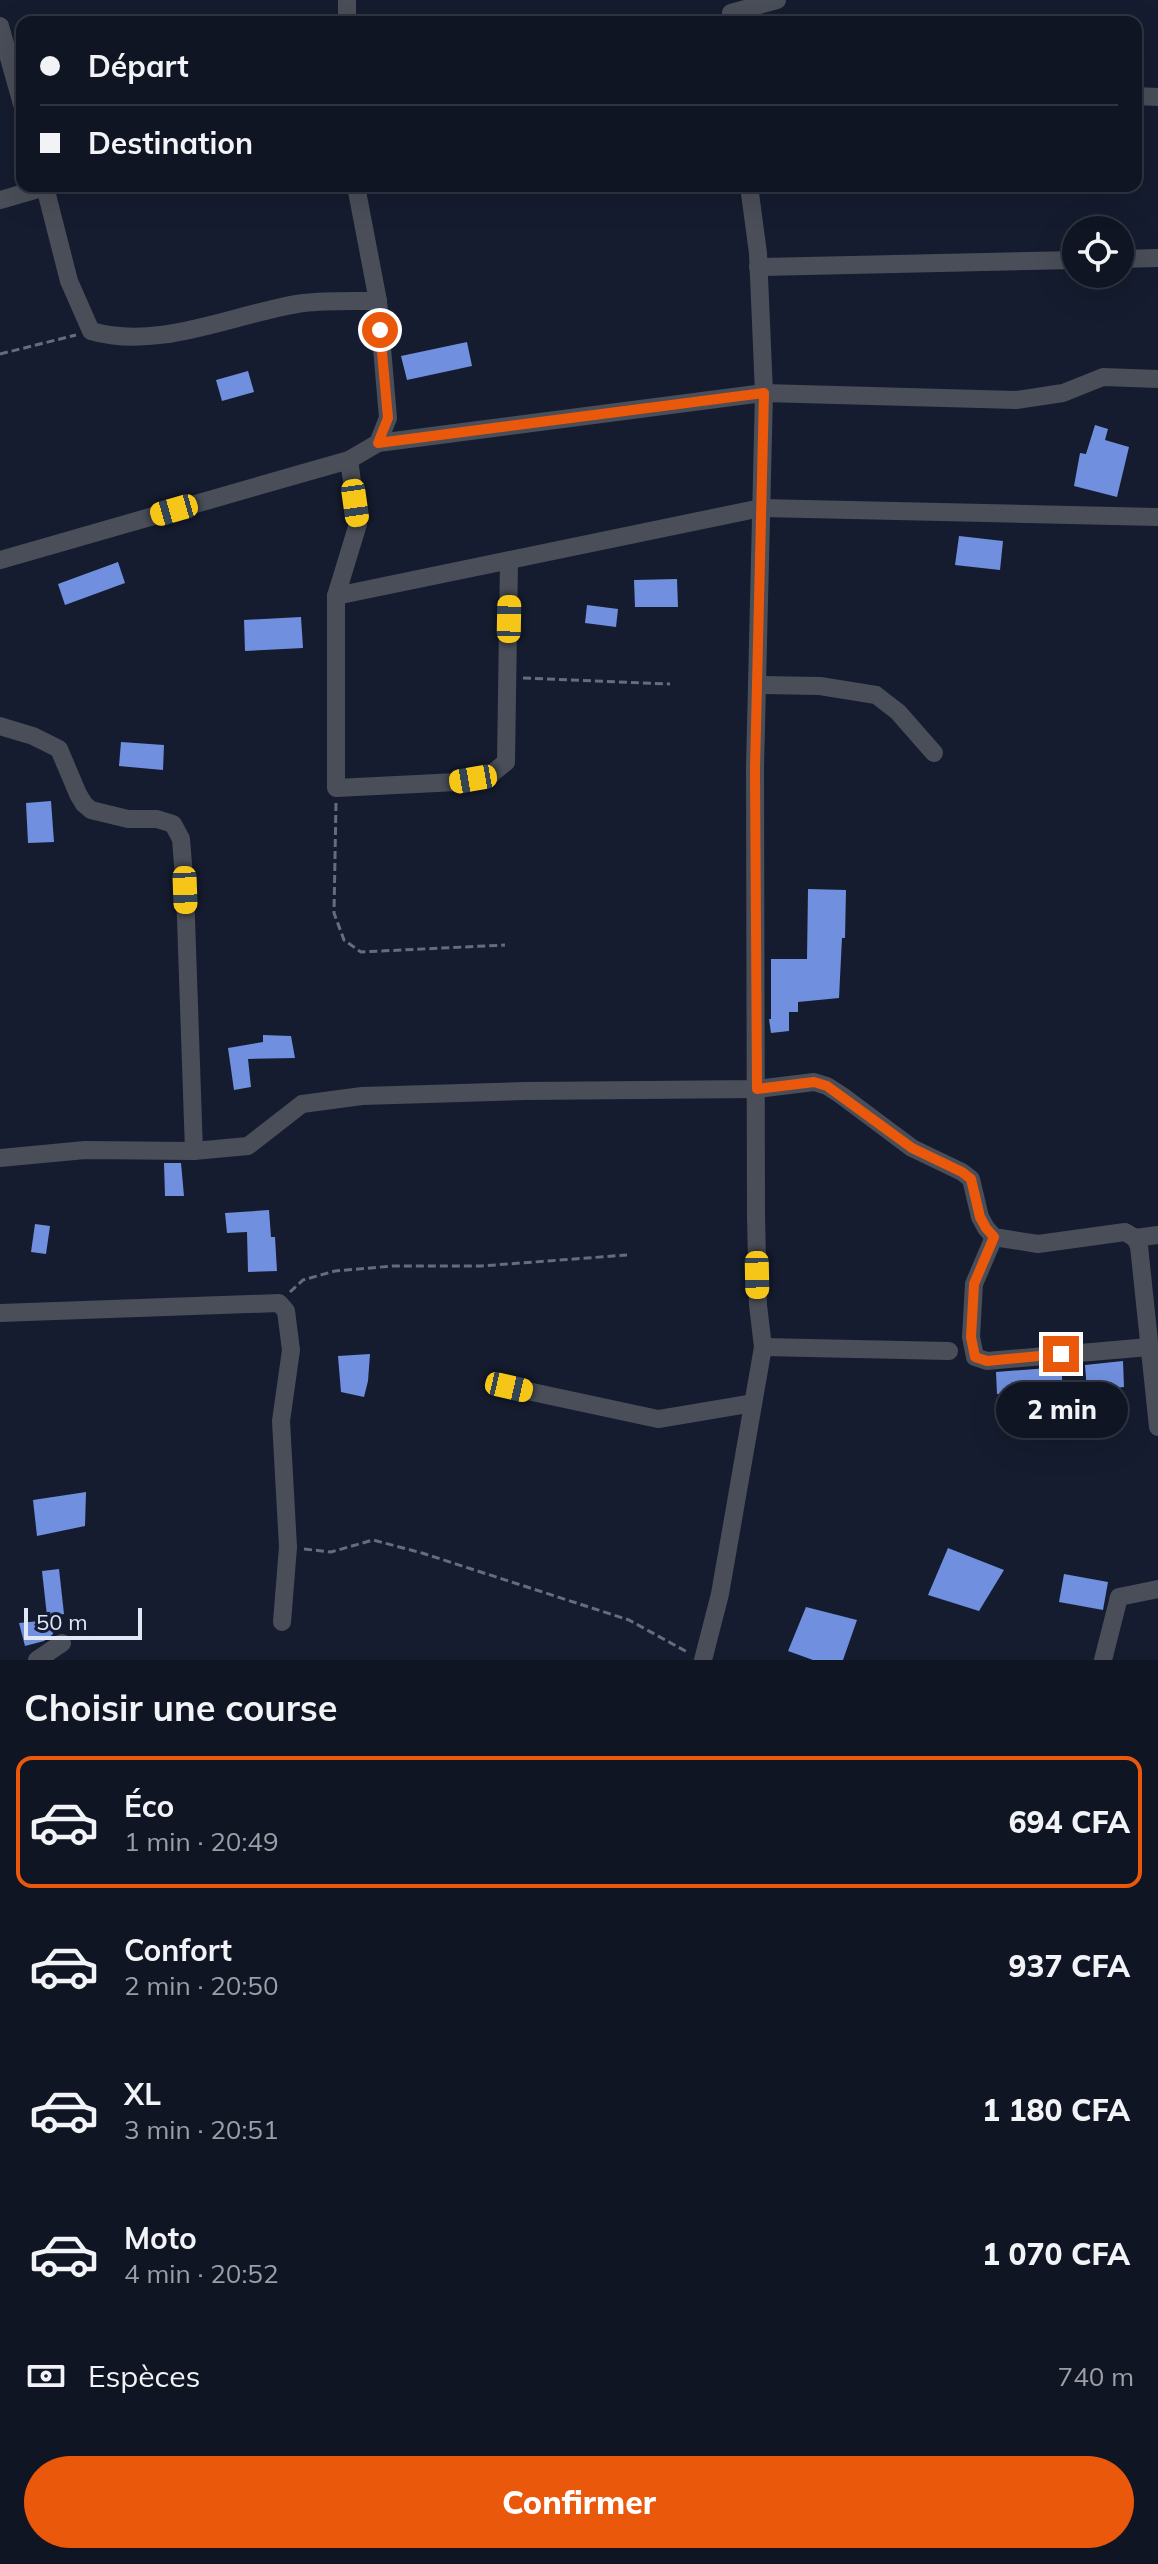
<!DOCTYPE html>
<html lang="fr">
<meta charset="utf-8">
<style>
:root{--surface:#101523;--page:#1e2230;--text:#f1f3f6;--muted:#9c9fa6;--line:#303441;--accent:#ea580c}
body{margin:0;font-family:Mulish,sans-serif;background:var(--page);color:var(--text);height:100vh;display:flex;flex-direction:column;font-size:30px;white-space:nowrap}
*{box-sizing:border-box;margin:0}
p{font-size:26px;color:var(--muted)}
.icon{flex:none;width:44px;height:44px;fill:none;stroke:currentColor;stroke-width:2;stroke-linecap:round;stroke-linejoin:round}
.map{position:relative;height:1660px;overflow:hidden}
.details{display:flex;flex-direction:column;background:var(--surface);flex:1}
.details>*{flex:none}
.top-card{position:absolute;left:16px;top:16px;width:1126px;height:176px;border-radius:16px;box-shadow:0 8px 32px #0002,0 0 0 2px var(--line);display:grid;align-content:center;height:176px;padding:0 24px;background:var(--surface)}
.fabs{position:absolute;left:1062px;top:216px;display:grid;gap:16px}
.fabs a{display:grid;place-items:center;width:72px;height:72px;border-radius:50%;background:var(--surface);box-shadow:0 8px 32px #0002,0 0 0 2px var(--line);font-size:40px}
.scale{position:absolute;left:24px;bottom:20px;width:118px;box-sizing:border-box;padding-left:8px;border:4px solid #e1e7f4;border-top:0;font-size:22px;line-height:28px;white-space:nowrap;color:#e1e7f4;-webkit-text-stroke:6px #151c2f;paint-order:stroke}
.end{position:absolute;width:36px;height:36px;margin:-18px;border:10px solid #ea580c;background:#fff;box-shadow:0 0 0 4px #fff}
.from{border-radius:50%}
.bubble{position:absolute;height:56px;border-radius:28px;background:var(--surface);box-shadow:0 8px 32px #0002,0 0 0 2px var(--line);font-size:26px;font-weight:800;line-height:56px;text-align:center}
.car{position:absolute;width:24px;height:48px;margin:-24px -12px;border-radius:10px;box-shadow:0 0 6px 2px #0007;background:linear-gradient(#f5c518 24%,#345 0 40%,#f5c518 0 76%,#345 0 86%,#f5c518 0)}
.top-card b{display:flex;align-items:center;gap:28px;height:76px;font-size:30px}
.top-card b+b{border-top:2px solid var(--line)}
.top-card i{width:20px;height:20px;background:var(--text)}
ul{padding:0;list-style:none}
li{display:flex;align-items:center;gap:24px;height:132px;margin:0 16px 12px;padding:0 8px;border:4px solid transparent;border-radius:16px}
li div{flex:1}
li b{display:block;font-size:30px}
li em{font-style:normal;font-weight:800}
li.active{border-color:var(--accent)}
li>.icon{width:72px;height:72px;stroke-width:1.5}
h2{padding:0 24px;font-size:36px;line-height:96px}
.pay{display:flex;align-items:center;gap:20px;height:88px;padding:0 24px;font-size:30px}
.pay p{margin-inline-start:auto}
.primary-button{display:flex;gap:16px;margin-top:auto;padding:16px 24px}
.primary-button a{flex:1;height:92px;border-radius:48px;background:var(--accent);color:#fff;font-size:32px;font-weight:800;line-height:92px;text-align:center}
.map>svg:first-child{display:block}
.building{fill:#708fde}
.lines{fill:none;stroke-linecap:round;stroke-linejoin:round}
.path{stroke:#656c7c;stroke-width:3;stroke-dasharray:8 4;stroke-linecap:butt}
.minor{stroke:#4a4e58;stroke-width:18}
.route{stroke:#ea580c;stroke-width:10}
</style>
<div class="map">
<svg width="1158" height="1660" viewBox="0 0 1158 1660">
<rect width="100%" height="100%" fill="#151c2f"/>
<g class="building">
<polygon points="467,342 472,366 407,380 401,356"/>
<polygon points="248,371 254,392 222,401 216,380"/>
<polygon points="1095,425 1108,429 1105,440 1129,447 1117,497 1074,486 1080,453 1086,454"/>
<polygon points="959,536 1003,541 1000,570 955,565"/>
<polygon points="118,562 125,583 65,605 58,584"/>
<polygon points="677,579 678,607 635,607 634,580"/>
<polygon points="587,605 618,609 616,627 585,623"/>
<polygon points="301,617 303,648 245,651 244,620"/>
<polygon points="121,742 164,745 163,770 119,766"/>
<polygon points="51,801 54,842 28,843 26,803"/>
<polygon points="808,889 846,890 845,938 842,938 839,998 798,1002 798,1012 789,1012 789,1031 771,1033 769,1019 771,1019 771,959 807,959"/>
<polygon points="263,1035 291,1036 295,1058 248,1059 251,1087 234,1090 228,1048 263,1042"/>
<polygon points="164,1163 181,1163 184,1196 165,1196"/>
<polygon points="269,1210 271,1237 275,1237 277,1271 248,1272 247,1232 227,1233 225,1213"/>
<polygon points="35,1224 50,1226 46,1254 31,1252"/>
<polygon points="370,1354 368,1381 364,1397 341,1392 338,1356"/>
<polygon points="1123,1361 1124,1387 1087,1391 1085,1365"/>
<polygon points="1061,1367 1063,1389 997,1394 996,1372"/>
<polygon points="86,1492 85,1526 37,1536 33,1500"/>
<polygon points="948,1548 1004,1570 979,1611 928,1595"/>
<polygon points="59,1569 64,1614 47,1616 42,1571"/>
<polygon points="1064,1574 1108,1582 1103,1610 1059,1602"/>
<polygon points="806,1607 857,1620 843,1660 813,1660 788,1651"/>
<polygon points="50,1620 53,1634 44,1641 25,1646 19,1623"/>
</g>
<g class="lines">
<g class="path">
<polyline points="0,354 76,335"/>
<polyline points="523,678 670,684"/>
<polyline points="336,803 334,913 344,940 361,952 505,945"/>
<polyline points="290,1292 303,1280 335,1271 393,1266 481,1266 627,1255"/>
<polyline points="304,1549 331,1552 373,1540 422,1553 629,1620 689,1653"/>
</g>
<g class="minor">
<polyline points="347,0 347,22"/>
<polyline points="731,13 777,0"/>
<polyline points="0,26 22,104"/>
<polyline points="1136,96 1158,97"/>
<path d="M0,200l45,-13 24,94 22,50c69,20 144,-18 212,-28 24,-3 50,-2 75,-2"/>
<polyline points="1120,259 1158,258"/>
<polyline points="758,267 1076,260"/>
<polyline points="378,443 764,393 1016,400 1063,393 1103,377 1158,379"/>
<polyline points="349,460 358,524 336,596 336,788 457,782 489,776 506,762 509,561"/>
<polyline points="0,560 349,460 378,443 388,418 378,301 356,186"/>
<polyline points="336,596 761,508 1158,517"/>
<polyline points="757,685 820,686 876,695 898,712 934,753"/>
<polyline points="0,726 33,736 59,749 78,794 84,804 91,810 128,819 157,819 173,824 181,839 185,890 194,1151"/>
<polyline points="0,1158 85,1150 194,1151 248,1146 302,1104 362,1096 525,1091 757,1089 814,1082 827,1086 841,1095 912,1148 962,1172 971,1179 980,1217 986,1228 994,1237 1038,1244 1125,1232 1135,1238 1139,1246 1158,1427"/>
<polyline points="994,1237 974,1284 971,1337 975,1357 987,1361 1149,1347"/>
<polyline points="1135,1238 1158,1235"/>
<polyline points="0,1313 279,1303 286,1311 291,1350 281,1421 288,1547 282,1622"/>
<polyline points="763,1347 949,1351"/>
<polyline points="509,1387 658,1419 753,1403"/>
<polyline points="37,1660 62,1643"/>
<polyline points="703,1660 720,1594 763,1347 758,1305 756,1216 755,768 764,393 758,253 749,186"/>
<polyline points="1103,1660 1119,1597 1158,1589"/>
</g>
</g>
<g class="lines">
<polyline class="route" points="380,330 388,418 378,443 764,393 755,768 757,1089 814,1082 827,1086 912,1148 962,1172 971,1179 980,1217 986,1228 994,1237 974,1284 971,1337 975,1357 987,1361 1061,1354"/>
</g>
</svg>
<div class="fabs">
<a><svg class="icon" aria-label="locate" viewBox="0 0 24 24"><circle cx="12" cy="12" r="6"/><path d="M12 2v4M12 18v4M2 12h4M18 12h4"/></svg></a>
</div>
<div class="scale">50 m</div>
<i class="end from" style="left:380px;top:330px"></i>
<i class="end" style="left:1061px;top:1354px"></i>
<div class="bubble" style="left:996px;top:1382px;width:132px">2 min</div>
<i class="car" style="left:355px;top:503px;rotate:172deg"></i>
<i class="car" style="left:174px;top:510px;rotate:254deg"></i>
<i class="car" style="left:509px;top:619px;rotate:1deg"></i>
<i class="car" style="left:473px;top:779px;rotate:260deg"></i>
<i class="car" style="left:185px;top:890px;rotate:178deg"></i>
<i class="car" style="left:757px;top:1275px;rotate:179deg"></i>
<i class="car" style="left:509px;top:1387px;rotate:103deg"></i>
<div class="top-card">
<b><i class="from"></i>Départ</b>
<b><i></i>Destination</b>
</div>
</div>
<section class="details">
<h2>Choisir une course</h2>
<ul>
<li class="active"><svg class="icon" aria-label="car" viewBox="0 0 24 24"><path d="M5 17H2v-5l4-1 3-4h7l3 4 3 1v5h-3M9 17h6M6 11h13"/><circle cx="7" cy="17" r="2"/><circle cx="17" cy="17" r="2"/></svg><div><b>Éco</b><p>1 min · 20:49</p></div><em>694 CFA</em></li>
<li><svg class="icon" aria-label="car" viewBox="0 0 24 24"><path d="M5 17H2v-5l4-1 3-4h7l3 4 3 1v5h-3M9 17h6M6 11h13"/><circle cx="7" cy="17" r="2"/><circle cx="17" cy="17" r="2"/></svg><div><b>Confort</b><p>2 min · 20:50</p></div><em>937 CFA</em></li>
<li><svg class="icon" aria-label="car" viewBox="0 0 24 24"><path d="M5 17H2v-5l4-1 3-4h7l3 4 3 1v5h-3M9 17h6M6 11h13"/><circle cx="7" cy="17" r="2"/><circle cx="17" cy="17" r="2"/></svg><div><b>XL</b><p>3 min · 20:51</p></div><em>1 180 CFA</em></li>
<li><svg class="icon" aria-label="car" viewBox="0 0 24 24"><path d="M5 17H2v-5l4-1 3-4h7l3 4 3 1v5h-3M9 17h6M6 11h13"/><circle cx="7" cy="17" r="2"/><circle cx="17" cy="17" r="2"/></svg><div><b>Moto</b><p>4 min · 20:52</p></div><em>1 070 CFA</em></li>
</ul>
<div class="pay"><svg class="icon" aria-label="cash" viewBox="0 0 24 24"><path d="M3 7h18v10H3z"/><circle cx="12" cy="12" r="2"/></svg>Espèces<p>740 m</p></div>
<div class="primary-button"><a>Confirmer</a></div>
</section>
